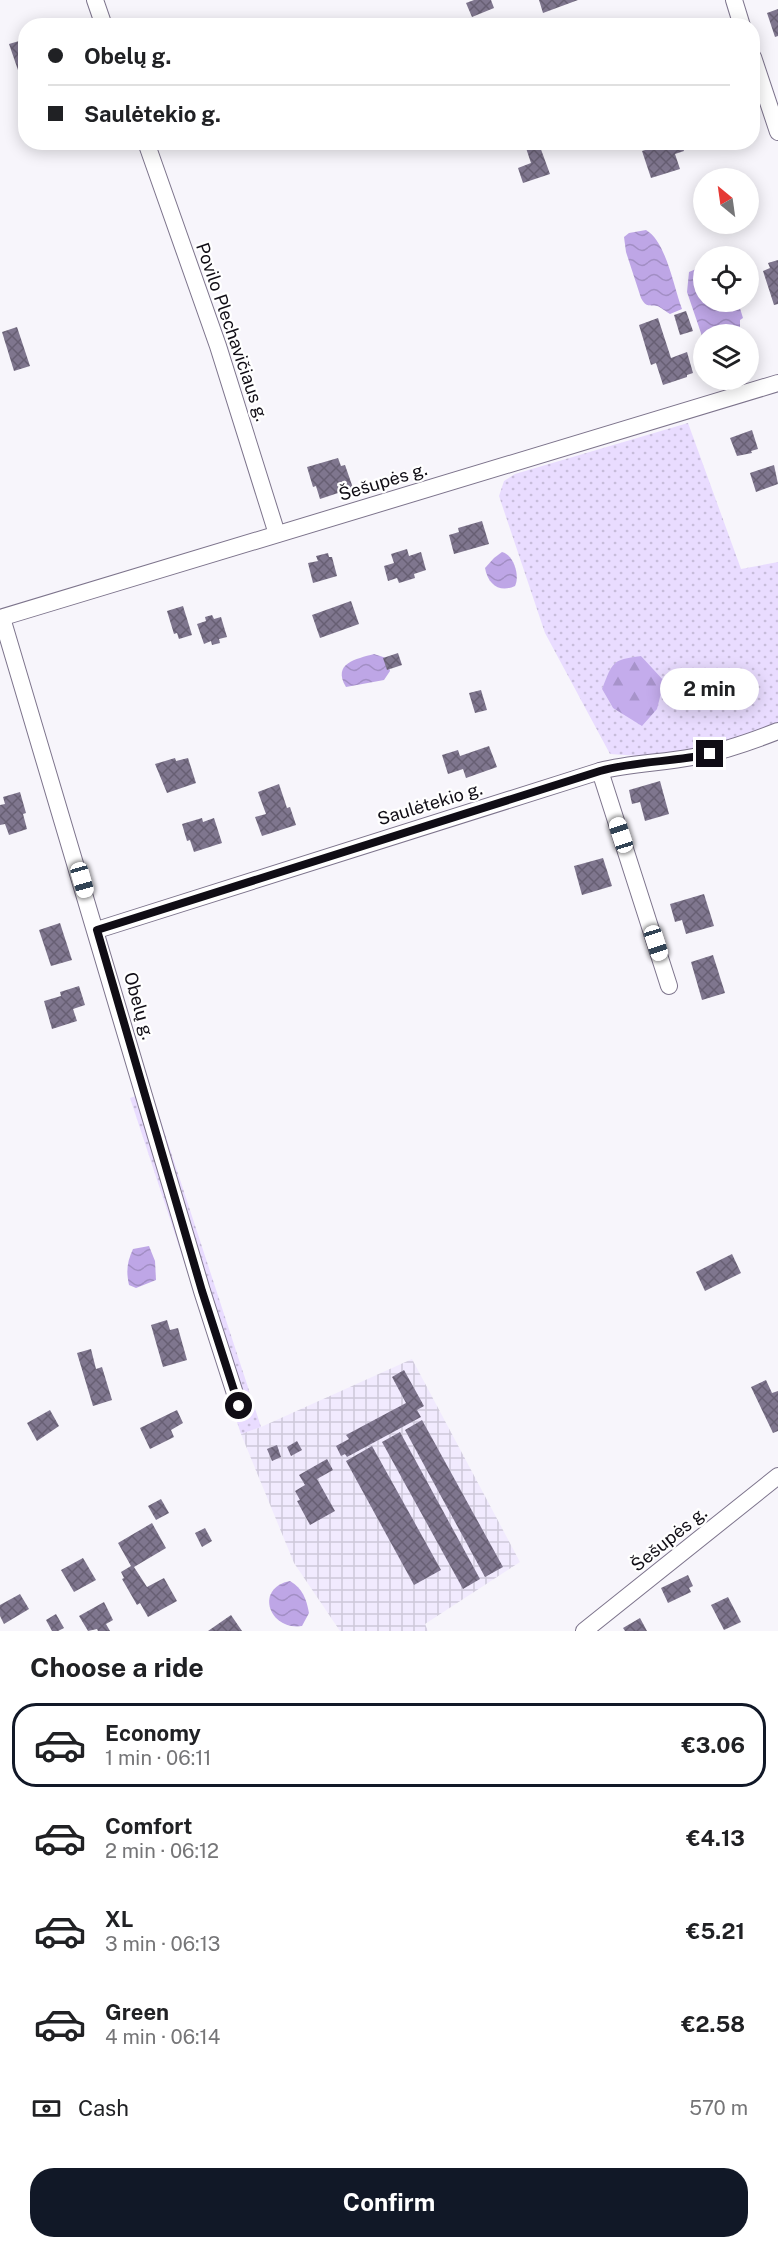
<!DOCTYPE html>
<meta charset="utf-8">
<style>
:root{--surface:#fff;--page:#f2f2f2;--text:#202124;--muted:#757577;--line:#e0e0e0;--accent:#111827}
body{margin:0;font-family:"Public Sans",sans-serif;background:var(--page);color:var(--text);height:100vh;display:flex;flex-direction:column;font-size:22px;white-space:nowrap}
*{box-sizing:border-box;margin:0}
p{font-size:20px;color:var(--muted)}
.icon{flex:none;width:33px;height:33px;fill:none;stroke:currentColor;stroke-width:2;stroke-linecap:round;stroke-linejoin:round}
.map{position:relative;height:1631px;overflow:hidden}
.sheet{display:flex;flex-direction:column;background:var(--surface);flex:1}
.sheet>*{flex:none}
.top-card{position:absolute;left:18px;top:18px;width:742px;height:132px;border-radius:24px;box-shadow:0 3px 15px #0003;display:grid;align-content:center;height:132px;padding:0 30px;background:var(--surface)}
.needle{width:39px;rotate:331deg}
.fabs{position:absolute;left:693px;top:168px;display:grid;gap:12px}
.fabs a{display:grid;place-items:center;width:66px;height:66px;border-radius:50%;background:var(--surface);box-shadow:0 3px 15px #0003;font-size:30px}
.end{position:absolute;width:27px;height:27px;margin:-14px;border:8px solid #100d15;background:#fff;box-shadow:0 0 0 3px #fff}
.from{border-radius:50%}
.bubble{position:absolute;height:42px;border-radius:21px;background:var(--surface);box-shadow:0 3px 15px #0003;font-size:20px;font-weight:700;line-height:42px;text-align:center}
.car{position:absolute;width:18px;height:36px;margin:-18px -9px;border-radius:8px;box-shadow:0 0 4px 2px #0007;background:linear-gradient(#fff 24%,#345 0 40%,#fff 0 76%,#345 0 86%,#fff 0)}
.top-card b{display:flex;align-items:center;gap:21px;height:57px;font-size:22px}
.top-card b+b{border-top:2px solid var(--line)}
.top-card i{width:15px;height:15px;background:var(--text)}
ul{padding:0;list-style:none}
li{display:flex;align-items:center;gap:18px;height:84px;margin:0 12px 9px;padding:0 18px;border:3px solid transparent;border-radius:24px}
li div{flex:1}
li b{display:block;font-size:22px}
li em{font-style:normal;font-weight:700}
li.current{border-color:var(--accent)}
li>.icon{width:54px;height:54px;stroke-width:1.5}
h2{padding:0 30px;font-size:27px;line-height:72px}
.pay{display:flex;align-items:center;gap:15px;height:66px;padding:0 30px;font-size:22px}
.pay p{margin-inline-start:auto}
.button{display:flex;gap:12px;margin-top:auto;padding:12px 30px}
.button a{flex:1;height:69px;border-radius:24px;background:var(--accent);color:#fff;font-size:24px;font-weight:700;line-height:69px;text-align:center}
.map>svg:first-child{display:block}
.industrial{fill:url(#industrial-grid)}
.grass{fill:url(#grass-dots);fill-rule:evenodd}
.forest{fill:url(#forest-firs)}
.water{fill:url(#water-waves)}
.building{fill:url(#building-cross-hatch)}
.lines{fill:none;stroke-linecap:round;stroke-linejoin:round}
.minor-casing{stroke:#7d748c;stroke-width:18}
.minor{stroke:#fff;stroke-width:16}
.route{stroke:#100d15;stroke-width:8}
.labels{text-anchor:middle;stroke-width:4.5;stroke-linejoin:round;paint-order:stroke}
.street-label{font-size:18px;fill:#100d15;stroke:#fff}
</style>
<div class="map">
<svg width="778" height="1631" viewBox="0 0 778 1631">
<defs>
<pattern id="industrial-grid" width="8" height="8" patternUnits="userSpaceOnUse" patternTransform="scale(1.5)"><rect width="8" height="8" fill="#f1eafe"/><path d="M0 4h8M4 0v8" fill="none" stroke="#cec8d9"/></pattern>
<pattern id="grass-dots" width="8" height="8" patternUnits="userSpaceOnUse" patternTransform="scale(1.5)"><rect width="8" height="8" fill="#e9dcff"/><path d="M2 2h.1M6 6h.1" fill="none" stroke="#c7bcda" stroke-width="1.8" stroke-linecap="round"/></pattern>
<pattern id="forest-firs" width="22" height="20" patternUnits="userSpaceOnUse" patternTransform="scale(1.5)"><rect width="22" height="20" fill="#c4acec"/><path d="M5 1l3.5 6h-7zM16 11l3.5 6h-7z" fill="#a793ca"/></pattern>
<pattern id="water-waves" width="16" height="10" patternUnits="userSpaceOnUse" patternTransform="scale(1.5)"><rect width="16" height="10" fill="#bea6e6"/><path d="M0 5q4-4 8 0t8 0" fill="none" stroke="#a28ec4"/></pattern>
<pattern id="building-cross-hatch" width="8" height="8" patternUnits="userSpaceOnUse" patternTransform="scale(1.5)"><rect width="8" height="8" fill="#7f768e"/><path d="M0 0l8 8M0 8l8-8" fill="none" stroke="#675f73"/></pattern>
</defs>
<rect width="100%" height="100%" fill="#f7f5fb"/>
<polygon class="industrial" points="412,1359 520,1562 425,1624 428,1631 340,1631 294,1563 241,1434 261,1427"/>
<g class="grass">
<path d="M688,423l53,146 37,-7v169l-76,29 -92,-6 -65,-121 -46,-137 5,-15 11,-7zM641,656l11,14 -39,38 -11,-19 10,-23z"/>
<polygon points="151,1091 261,1427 241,1434 130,1098"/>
</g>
<path class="forest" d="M641,656l23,25 -7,28 -15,17 -29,-18 -11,-19c11,-27 9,-29 39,-33z"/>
<g class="water">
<path d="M646,230c20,11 28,58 36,79l-12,5c-4,-2 -9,-7 -13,-8 -9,-1 -11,1 -16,-8l-15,-46 -2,-15 5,-4z"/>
<polygon points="703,266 704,302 738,302 743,318 740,320 740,334 704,334 703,339 687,292 689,272"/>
<path d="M502,552c12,3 18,24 13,34 -15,7 -27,-1 -30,-18l9,-10z"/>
<path d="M374,654l12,4 4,13 -6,9 -38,7c-14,-24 10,-28 28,-33z"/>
<path d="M149,1246l6,15 1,19 -20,8 -7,-3c-3,-14 -2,-23 4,-36z"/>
<path d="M290,1581c13,8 16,17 19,32l-7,13c-33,5 -48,-38 -12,-45z"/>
</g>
<g class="building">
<polygon points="474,0 491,0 494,8 472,17 466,3"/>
<polygon points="539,0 578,0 543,13"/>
<polygon points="778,9 778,36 775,37 767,13"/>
<polygon points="26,39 26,71 19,73 9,44"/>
<polygon points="669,142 681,142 684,151 675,154 680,169 651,178 642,151"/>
<polygon points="539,144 550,174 523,183 518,168 531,163 526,148"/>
<polygon points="778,260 778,304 774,305 763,271 770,268 768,263"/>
<polygon points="686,311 693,331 680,335 674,315"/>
<polygon points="658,318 671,358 687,352 693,373 687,375 687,377 663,385 656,363 651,365 639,325"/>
<polygon points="17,327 30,366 14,371 2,332"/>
<polygon points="752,430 758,449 751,451 752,453 737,456 730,438"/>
<polygon points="338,458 341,466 345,465 353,488 320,499 316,486 313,487 307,467"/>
<polygon points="774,465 778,484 756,492 750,473"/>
<polygon points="482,521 489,544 454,554 449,535 459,532 458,528"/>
<polygon points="407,549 409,556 421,552 426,570 414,574 415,578 399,583 397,578 388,581 384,566 394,563 391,554"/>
<polygon points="328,553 329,557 332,557 337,576 313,583 308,563 318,561 316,556"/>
<polygon points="351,601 359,624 320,638 312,615"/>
<polygon points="183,606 192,635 179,639 177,633 174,634 167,611"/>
<polygon points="212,615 214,619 221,617 227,637 219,639 220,643 212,645 211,641 204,644 197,624 206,621 205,617"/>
<polygon points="398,653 402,665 387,670 383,658"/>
<polygon points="481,690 487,710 475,713 469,693"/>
<polygon points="489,746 497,767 466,778 463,769 448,774 442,755 458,750 460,756"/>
<polygon points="175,758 176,761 188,758 196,783 167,793 155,764"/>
<polygon points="660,781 669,814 645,821 640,802 632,804 629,790"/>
<polygon points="279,784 287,808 290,807 296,825 262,836 255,817 266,814 258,792"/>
<polygon points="20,792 26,813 23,814 27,829 9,835 5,824 0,825 0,805 5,804 3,797"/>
<polygon points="202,818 203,822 214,818 222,843 194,852 190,840 187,841 182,824"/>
<polygon points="603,858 612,886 582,895 574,866"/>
<polygon points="704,894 714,926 686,934 682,920 675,922 670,904"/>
<polygon points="60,923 72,960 51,966 39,930"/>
<polygon points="713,955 725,993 702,1000 691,962"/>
<polygon points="79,986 85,1005 73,1009 77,1021 52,1029 44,1001 61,996 60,992"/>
<polygon points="732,1254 741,1273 705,1291 696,1272"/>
<polygon points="167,1320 170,1330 178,1328 187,1360 163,1367 151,1325"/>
<polygon points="91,1349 96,1369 102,1367 112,1400 93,1406 77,1353"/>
<polygon points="404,1370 424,1406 417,1410 421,1417 347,1457 345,1454 341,1456 336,1446 349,1439 346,1435 406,1403 392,1377"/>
<polygon points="766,1380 772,1393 778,1391 778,1431 773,1433 751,1387"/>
<polygon points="50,1410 59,1426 37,1441 27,1423"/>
<polygon points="177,1410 183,1423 171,1430 174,1437 150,1449 140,1428"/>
<polygon points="422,1420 503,1567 485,1577 405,1430"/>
<polygon points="400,1432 480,1579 463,1589 382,1442"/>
<polygon points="297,1441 302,1450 291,1456 287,1447"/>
<polygon points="277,1445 281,1457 272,1461 267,1449"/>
<polygon points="372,1446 441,1570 414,1585 346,1461"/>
<polygon points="327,1459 333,1470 317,1479 335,1511 310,1525 297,1501 300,1500 295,1491 305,1485 299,1475"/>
<polygon points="161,1499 169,1513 156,1520 148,1506"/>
<polygon points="152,1523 166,1548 134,1567 147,1587 164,1578 177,1601 148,1617 140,1603 137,1605 122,1579 124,1578 121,1572 131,1566 118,1543"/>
<polygon points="205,1528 212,1541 202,1547 195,1533"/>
<polygon points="83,1558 96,1580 74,1592 61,1570"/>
<polygon points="688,1575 693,1586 689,1588 691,1592 668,1603 661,1588"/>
<polygon points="20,1594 29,1609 4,1624 0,1616 0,1605"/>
<polygon points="728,1597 741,1622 724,1630 711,1605"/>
<polygon points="104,1602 113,1620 106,1624 110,1631 98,1631 97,1629 88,1631 79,1616"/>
<polygon points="56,1614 64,1628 58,1631 52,1631 46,1620"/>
<polygon points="231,1615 242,1631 208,1631"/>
<polygon points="640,1618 647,1631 625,1631 623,1628"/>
</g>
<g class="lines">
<g class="minor-casing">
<g id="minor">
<polyline points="95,0 104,26"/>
<polyline points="734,0 742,26"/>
<polyline points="753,57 778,132"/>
<polyline points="146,142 218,346 277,534"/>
<polyline points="0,618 778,383"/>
<polyline points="2,618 202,1291 239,1406"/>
<polyline points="600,771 669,986"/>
<path d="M97,930l503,-159c30,-8 62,-8 93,-14 29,-5 57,-15 85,-26"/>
<polyline points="584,1631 778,1476"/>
</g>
</g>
<use href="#minor" class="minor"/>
</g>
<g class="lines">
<path class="route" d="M239,1406l-37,-115 -105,-361 503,-159c36,-10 73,-9 110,-17"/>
</g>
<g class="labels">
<g class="street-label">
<text transform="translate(232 332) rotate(71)" y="6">Povilo Plechavičiaus g.</text>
<text transform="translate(383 482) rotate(-17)" y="6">Šešupės g.</text>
<text transform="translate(430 804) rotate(-17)" y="6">Saulėtekio g.</text>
<text transform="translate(139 1006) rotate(74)" y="6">Obelų g.</text>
<text transform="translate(669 1539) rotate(-39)" y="6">Šešupės g.</text>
</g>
</g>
</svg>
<div class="fabs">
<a><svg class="needle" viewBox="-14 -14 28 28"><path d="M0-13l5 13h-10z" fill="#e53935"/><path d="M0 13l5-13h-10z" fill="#757577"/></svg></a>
<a><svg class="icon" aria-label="locate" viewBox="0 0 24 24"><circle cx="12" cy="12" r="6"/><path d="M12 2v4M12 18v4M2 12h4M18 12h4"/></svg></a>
<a><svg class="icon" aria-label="layers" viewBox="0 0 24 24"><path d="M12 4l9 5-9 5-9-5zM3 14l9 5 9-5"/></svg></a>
</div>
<i class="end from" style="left:239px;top:1406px"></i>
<i class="end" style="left:710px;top:754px"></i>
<div class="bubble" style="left:660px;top:668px;width:99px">2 min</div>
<i class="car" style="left:621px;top:835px;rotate:342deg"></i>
<i class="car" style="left:82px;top:880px;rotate:164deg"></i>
<i class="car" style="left:656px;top:943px;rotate:162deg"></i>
<div class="top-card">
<b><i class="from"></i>Obelų g.</b>
<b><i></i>Saulėtekio g.</b>
</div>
</div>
<section class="sheet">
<h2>Choose a ride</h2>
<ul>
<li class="current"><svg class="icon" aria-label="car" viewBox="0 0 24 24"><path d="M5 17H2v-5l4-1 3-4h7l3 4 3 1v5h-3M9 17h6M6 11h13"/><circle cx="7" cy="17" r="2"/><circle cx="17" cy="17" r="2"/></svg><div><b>Economy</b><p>1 min · 06:11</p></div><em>€3.06</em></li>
<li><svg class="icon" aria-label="car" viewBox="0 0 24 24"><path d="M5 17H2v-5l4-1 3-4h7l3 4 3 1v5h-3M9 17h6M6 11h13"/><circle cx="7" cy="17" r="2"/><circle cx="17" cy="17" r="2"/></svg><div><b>Comfort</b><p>2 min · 06:12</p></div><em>€4.13</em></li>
<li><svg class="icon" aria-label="car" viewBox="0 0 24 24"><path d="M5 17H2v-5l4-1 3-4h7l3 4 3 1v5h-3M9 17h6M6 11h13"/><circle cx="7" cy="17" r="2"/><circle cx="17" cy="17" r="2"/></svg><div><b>XL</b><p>3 min · 06:13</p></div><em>€5.21</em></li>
<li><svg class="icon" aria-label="car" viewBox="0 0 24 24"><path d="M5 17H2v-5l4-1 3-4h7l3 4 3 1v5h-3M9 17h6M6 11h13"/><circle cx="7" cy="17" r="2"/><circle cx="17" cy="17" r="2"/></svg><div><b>Green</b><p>4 min · 06:14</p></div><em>€2.58</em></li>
</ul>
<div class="pay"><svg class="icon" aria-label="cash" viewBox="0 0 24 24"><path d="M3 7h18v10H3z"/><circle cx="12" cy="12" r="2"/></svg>Cash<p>570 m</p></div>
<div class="button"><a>Confirm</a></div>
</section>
